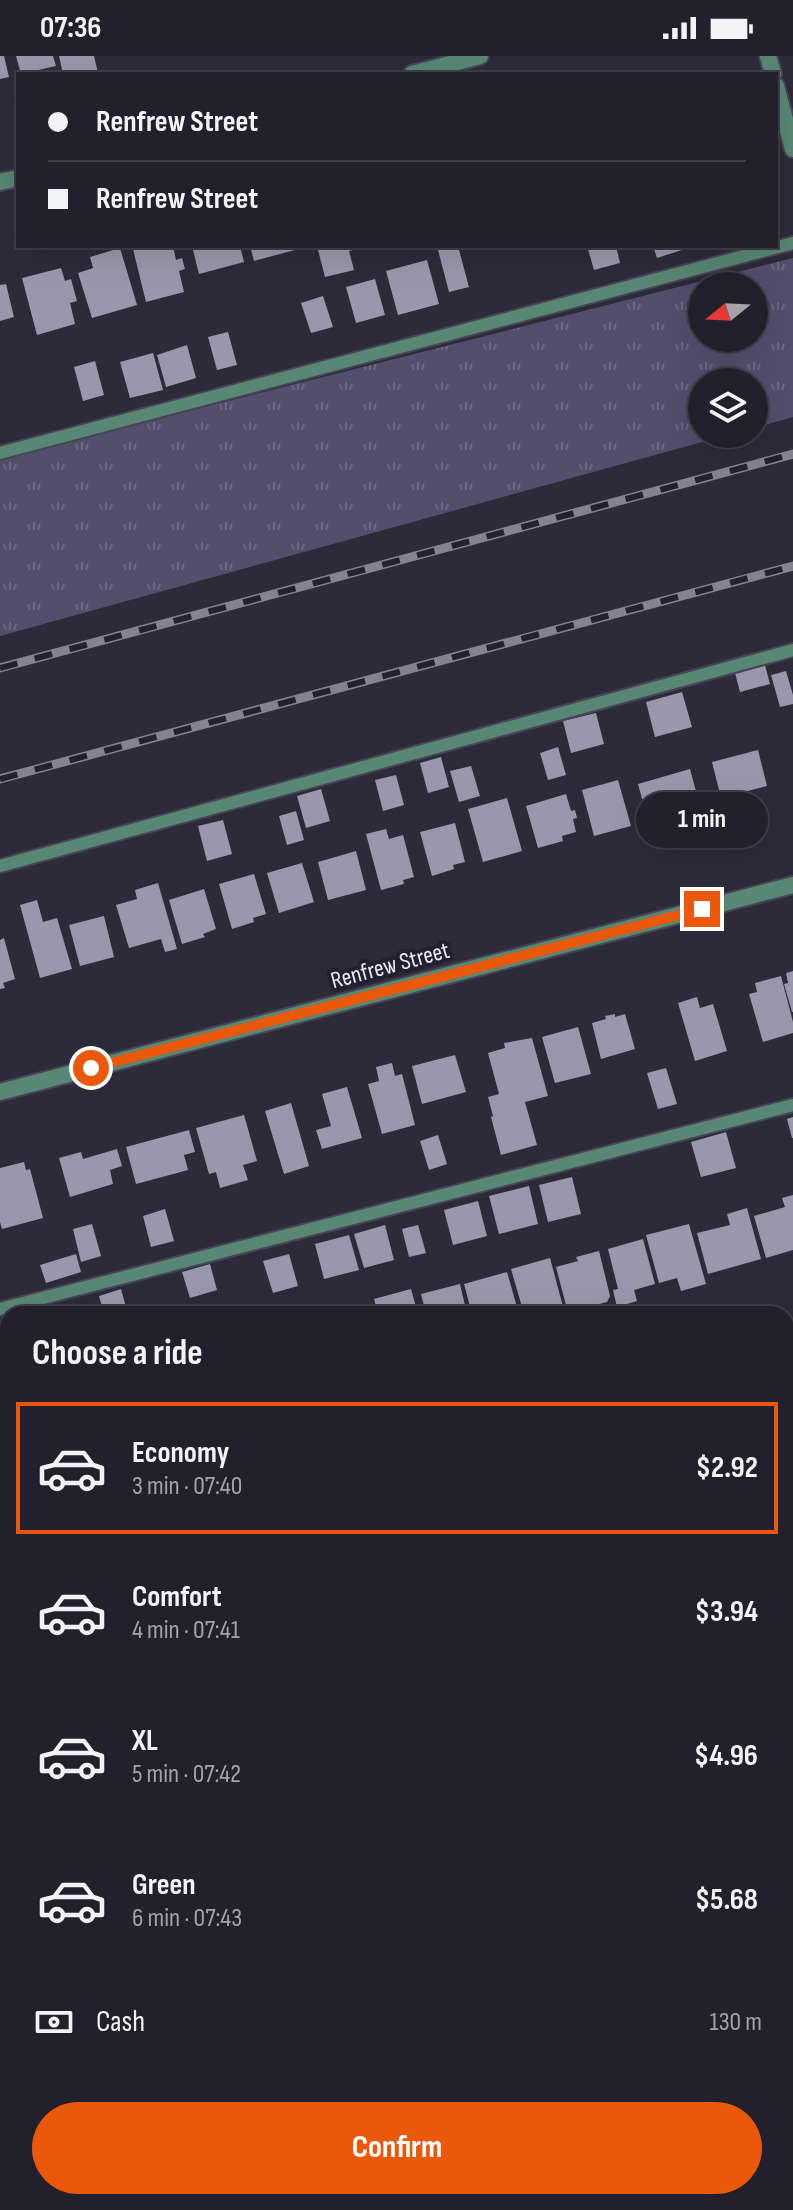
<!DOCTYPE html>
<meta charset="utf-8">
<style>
:root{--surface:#22202c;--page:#2e2d38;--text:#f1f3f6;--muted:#a2a3a9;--line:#3f3e48;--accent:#ea580c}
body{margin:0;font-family:"Sofia Sans Condensed",sans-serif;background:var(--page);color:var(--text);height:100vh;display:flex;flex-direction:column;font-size:30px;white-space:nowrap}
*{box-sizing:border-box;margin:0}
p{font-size:26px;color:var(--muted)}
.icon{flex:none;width:44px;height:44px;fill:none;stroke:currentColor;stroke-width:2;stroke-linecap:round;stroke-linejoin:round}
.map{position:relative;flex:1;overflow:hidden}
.details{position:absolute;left:0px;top:1250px;width:794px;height:904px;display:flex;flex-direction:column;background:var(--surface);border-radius:24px 24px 0 0;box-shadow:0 8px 32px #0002,0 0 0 2px var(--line)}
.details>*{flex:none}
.banner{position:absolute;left:16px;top:16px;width:762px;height:176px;border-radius:0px;box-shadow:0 8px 32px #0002,0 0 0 2px var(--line);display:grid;align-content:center;height:176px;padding:0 32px;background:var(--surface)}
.needle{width:52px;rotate:252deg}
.buttons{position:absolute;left:688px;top:216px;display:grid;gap:16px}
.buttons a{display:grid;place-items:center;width:80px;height:80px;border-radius:50%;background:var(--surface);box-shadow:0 8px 32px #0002,0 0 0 2px var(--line);font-size:40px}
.end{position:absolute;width:36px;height:36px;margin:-18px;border:10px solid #ea580c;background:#fff;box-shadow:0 0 0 4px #fff}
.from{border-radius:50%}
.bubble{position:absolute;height:56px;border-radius:28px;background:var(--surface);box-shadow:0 8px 32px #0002,0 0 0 2px var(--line);font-size:26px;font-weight:700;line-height:56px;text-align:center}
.banner b{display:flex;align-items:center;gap:28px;height:76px;font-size:30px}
.banner b+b{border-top:2px solid var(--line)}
.banner i{width:20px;height:20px;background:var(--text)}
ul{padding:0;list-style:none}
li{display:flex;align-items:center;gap:24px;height:132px;margin:0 16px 12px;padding:0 16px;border:4px solid transparent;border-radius:0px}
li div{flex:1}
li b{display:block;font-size:30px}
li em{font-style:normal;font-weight:700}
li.selected{border-color:var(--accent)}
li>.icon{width:72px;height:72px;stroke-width:1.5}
h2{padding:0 32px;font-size:36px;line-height:96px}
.pay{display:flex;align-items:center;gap:20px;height:88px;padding:0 32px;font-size:30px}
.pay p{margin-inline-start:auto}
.button{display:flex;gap:16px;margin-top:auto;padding:16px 32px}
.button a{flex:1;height:92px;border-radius:48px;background:var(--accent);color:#fff;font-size:32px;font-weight:700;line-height:92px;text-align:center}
.status{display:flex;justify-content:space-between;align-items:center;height:56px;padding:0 40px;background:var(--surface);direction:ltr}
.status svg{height:22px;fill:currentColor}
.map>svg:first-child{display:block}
.grass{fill:url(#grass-tufts);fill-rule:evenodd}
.park{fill:url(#park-crowns)}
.building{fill:#9a97ac}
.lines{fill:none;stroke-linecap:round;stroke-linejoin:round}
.service-casing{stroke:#484554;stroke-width:16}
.minor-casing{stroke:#484554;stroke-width:20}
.service{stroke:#598775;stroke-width:12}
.minor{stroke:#598775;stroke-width:16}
.rail-casing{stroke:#868391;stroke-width:9}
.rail{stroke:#232030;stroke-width:6;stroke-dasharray:18;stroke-linecap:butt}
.route{stroke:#ea580c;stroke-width:10}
.labels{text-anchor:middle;stroke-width:8;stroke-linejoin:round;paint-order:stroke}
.street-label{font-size:24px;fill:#eceaf5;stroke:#232030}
</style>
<div class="status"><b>07:36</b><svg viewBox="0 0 49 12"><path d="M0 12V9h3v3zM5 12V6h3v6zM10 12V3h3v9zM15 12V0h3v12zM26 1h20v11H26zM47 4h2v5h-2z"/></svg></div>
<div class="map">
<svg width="793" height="2154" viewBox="0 0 793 2154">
<defs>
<pattern id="grass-tufts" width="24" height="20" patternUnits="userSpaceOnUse" patternTransform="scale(2)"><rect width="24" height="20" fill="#534e6c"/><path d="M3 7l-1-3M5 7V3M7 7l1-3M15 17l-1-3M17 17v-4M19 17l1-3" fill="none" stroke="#6c6882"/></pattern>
<pattern id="park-crowns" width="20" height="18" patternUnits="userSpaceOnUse" patternTransform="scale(2)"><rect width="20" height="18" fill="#534e6c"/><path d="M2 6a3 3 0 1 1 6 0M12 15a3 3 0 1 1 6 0" fill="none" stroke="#6c6882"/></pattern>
</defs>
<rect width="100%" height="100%" fill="#2d2a3a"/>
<path class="grass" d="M793,202v159l-39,11v-46h-52v52h29l-731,202v-177zM702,230h52v52h-52z"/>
<polygon class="park" points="8,1532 8,1815 0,1817 0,1534"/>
<g class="building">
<polygon points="0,0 4,0 9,21 0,23"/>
<polygon points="16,0 53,0 56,10 21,18"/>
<polygon points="59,0 94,0 98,17 63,18"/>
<polygon points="145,190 173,190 176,204 182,202 185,213 179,215 184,236 146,246 133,193"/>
<polygon points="192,190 240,190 244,206 199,218"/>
<polygon points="250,190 306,190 306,191 254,205"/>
<polygon points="317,190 363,190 363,191 349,195 354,214 325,221"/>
<polygon points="452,190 458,190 469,231 449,236 438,194"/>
<polygon points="587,190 616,190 620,207 594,214"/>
<polygon points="653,190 684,190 685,193 657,202"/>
<polygon points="120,192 137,249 92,262 78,217 93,212 90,201"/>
<polygon points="427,204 439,248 398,259 386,215"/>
<polygon points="61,212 65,225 71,223 77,245 70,247 75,268 37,279 22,222"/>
<polygon points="375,223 385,259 356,267 346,231"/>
<polygon points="6,228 14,261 0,265 0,229"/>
<polygon points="323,240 333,271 311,277 301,247"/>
<polygon points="228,276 237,309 217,314 208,281"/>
<polygon points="187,289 196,322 166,331 157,299"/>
<polygon points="153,297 163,334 130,342 120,306"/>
<polygon points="95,305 104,339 83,345 74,311"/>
<polygon points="765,609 770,628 740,636 735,617"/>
<polygon points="786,615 793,639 793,648 780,651 771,619"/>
<polygon points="682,636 692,671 655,681 646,646"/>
<polygon points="596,657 604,688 571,697 563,665"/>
<polygon points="558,691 566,719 548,724 540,697"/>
<polygon points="758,694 767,730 721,742 712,706"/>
<polygon points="441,701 449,731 428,737 420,707"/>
<polygon points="471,710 480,740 459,746 450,715"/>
<polygon points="690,713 701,754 649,769 638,728"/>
<polygon points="396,719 404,749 383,755 375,724"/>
<polygon points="618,724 631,770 594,780 582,734"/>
<polygon points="321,733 330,765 306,772 297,740"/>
<polygon points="566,738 571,755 575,754 577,762 573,763 576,776 562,780 563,785 538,792 526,750"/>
<polygon points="507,742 522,795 483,806 468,753"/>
<polygon points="296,755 304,784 287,789 279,760"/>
<polygon points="223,764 232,798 207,805 198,770"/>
<polygon points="455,767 465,806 453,809 454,813 432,820 420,776"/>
<polygon points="386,773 389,783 403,779 414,821 403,824 404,828 381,834 366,778"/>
<polygon points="356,795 366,834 328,844 318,806"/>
<polygon points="302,807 314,846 279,857 267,817"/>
<polygon points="254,818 266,858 253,862 254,866 232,873 219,828"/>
<polygon points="158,827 177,893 165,896 161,883 129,892 116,849 137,843 135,834"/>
<polygon points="204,833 216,873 203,878 205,881 182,888 169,844"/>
<polygon points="37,844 43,866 57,862 72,913 40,922 20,849"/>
<polygon points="104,860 114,901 80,910 69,869"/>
<polygon points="4,882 15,923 3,927 5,932 0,933 0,884"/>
<polygon points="793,915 793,956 792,956 784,928 788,927 786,917"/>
<polygon points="781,920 793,966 793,977 763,986 749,938 757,936 755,927"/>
<polygon points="697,941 700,952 713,948 727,995 695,1005 678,947"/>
<polygon points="615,958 615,961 625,958 635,993 601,1003 592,967 606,963 605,960"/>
<polygon points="578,971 591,1018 555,1027 542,981"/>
<polygon points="532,982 548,1040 525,1046 537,1089 501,1099 491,1061 493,1060 488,1041 499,1038 488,997 505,992 504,987"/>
<polygon points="455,999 466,1036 422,1048 412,1010"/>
<polygon points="392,1007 395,1020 402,1018 415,1069 382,1078 368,1028 379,1025 376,1011"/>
<polygon points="666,1012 677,1048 658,1053 647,1017"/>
<polygon points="347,1031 362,1082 322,1093 316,1074 331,1070 322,1038"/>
<polygon points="291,1047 309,1110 284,1118 265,1055"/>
<polygon points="244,1059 257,1105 243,1109 248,1124 220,1132 216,1116 209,1118 196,1072"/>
<polygon points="793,1061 793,1082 792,1082 787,1063"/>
<polygon points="189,1074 195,1096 184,1099 188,1114 136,1128 126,1091"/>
<polygon points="726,1076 736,1112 701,1121 691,1086"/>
<polygon points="438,1079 447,1108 429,1114 420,1085"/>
<polygon points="117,1093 122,1110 110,1114 113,1128 70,1141 59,1102 81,1096 83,1103"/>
<polygon points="24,1106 26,1114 30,1113 43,1162 2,1173 0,1166 0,1112"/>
<polygon points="572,1121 581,1158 548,1166 539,1129"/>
<polygon points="529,1130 538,1168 499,1178 489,1140"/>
<polygon points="793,1139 793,1194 766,1202 754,1160 785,1151 782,1142"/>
<polygon points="478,1145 487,1180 453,1189 444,1154"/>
<polygon points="747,1152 761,1203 708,1218 697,1177 730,1169 727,1158"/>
<polygon points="165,1153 174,1185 151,1191 143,1160"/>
<polygon points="92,1168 101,1200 81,1206 73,1173"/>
<polygon points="689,1168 706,1228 681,1235 677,1222 659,1227 646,1179"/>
<polygon points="385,1169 394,1204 364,1212 354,1178"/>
<polygon points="418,1169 426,1197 409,1201 402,1173"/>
<polygon points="349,1179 359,1214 324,1223 315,1188"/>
<polygon points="643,1183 655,1228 634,1234 637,1245 617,1251 613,1234 618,1233 608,1193"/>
<polygon points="599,1195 610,1240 607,1246 573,1255 567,1253 556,1211 578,1205 576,1201"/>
<polygon points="76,1198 81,1216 46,1227 40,1209"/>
<polygon points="289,1198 298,1230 273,1237 263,1205"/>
<polygon points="550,1202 565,1258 524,1258 511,1213"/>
<polygon points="210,1208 217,1234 190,1242 182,1216"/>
<polygon points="507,1216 519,1258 472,1258 464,1228"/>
<polygon points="460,1228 467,1258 426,1258 421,1238"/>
<polygon points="121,1233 128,1258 104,1258 99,1240"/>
<polygon points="411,1233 418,1258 378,1258 374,1243"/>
<polygon points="8,1275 8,1310 7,1310 0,1278"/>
<polygon points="5,1361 8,1371 8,1401 5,1402 7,1412 0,1414 0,1362"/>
</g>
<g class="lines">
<g class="service-casing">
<g id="service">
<polyline points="0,397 793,187"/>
<polyline points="0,810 793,594"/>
<polyline points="0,1253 793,1049"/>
<polyline points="786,1839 793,1837"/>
<polyline points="0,2044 8,2042"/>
</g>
</g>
<g class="minor-casing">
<g id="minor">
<polyline points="768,0 773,18"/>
<polyline points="412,18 480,0"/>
<polyline points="776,30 793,93"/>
<polyline points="0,126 18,122"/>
<polyline points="0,1036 793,829"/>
<polyline points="786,1307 793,1305"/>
<polyline points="0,1511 8,1509"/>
<polyline points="0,1848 8,1846"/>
<polyline points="786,2049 793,2047"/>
<polyline points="384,2154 414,2146"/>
</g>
</g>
<use href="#service" class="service"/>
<use href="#minor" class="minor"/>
<g class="rail-casing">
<g id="rail">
<polyline points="0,612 793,398"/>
<polyline points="0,723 793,510"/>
</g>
</g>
<use href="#rail" class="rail"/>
</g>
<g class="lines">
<polyline class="route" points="91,1012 702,853"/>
</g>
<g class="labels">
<g class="street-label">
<text transform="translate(390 909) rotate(-15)" y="8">Renfrew Street</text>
</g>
</g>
</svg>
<div class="buttons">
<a><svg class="needle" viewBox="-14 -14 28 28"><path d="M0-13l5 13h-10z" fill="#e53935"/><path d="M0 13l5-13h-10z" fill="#a2a3a9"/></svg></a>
<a><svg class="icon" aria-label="layers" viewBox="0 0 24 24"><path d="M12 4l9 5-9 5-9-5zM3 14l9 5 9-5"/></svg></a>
</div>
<i class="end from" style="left:91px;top:1012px"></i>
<i class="end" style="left:702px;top:853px"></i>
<div class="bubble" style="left:636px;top:736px;width:132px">1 min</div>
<div class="banner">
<b><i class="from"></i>Renfrew Street</b>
<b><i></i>Renfrew Street</b>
</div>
<section class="details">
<h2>Choose a ride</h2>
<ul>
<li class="selected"><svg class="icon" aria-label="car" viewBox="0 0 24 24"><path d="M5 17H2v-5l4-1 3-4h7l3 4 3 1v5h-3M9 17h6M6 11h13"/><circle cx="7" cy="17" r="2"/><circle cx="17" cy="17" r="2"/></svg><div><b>Economy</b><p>3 min · 07:40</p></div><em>$2.92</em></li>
<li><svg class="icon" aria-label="car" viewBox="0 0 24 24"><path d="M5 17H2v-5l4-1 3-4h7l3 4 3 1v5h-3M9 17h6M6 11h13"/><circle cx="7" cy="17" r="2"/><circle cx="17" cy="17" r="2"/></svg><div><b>Comfort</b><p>4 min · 07:41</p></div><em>$3.94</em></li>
<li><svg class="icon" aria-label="car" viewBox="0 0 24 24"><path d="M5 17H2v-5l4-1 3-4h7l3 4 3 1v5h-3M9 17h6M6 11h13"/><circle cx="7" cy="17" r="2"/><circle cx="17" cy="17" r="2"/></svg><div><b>XL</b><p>5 min · 07:42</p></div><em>$4.96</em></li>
<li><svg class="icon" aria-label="car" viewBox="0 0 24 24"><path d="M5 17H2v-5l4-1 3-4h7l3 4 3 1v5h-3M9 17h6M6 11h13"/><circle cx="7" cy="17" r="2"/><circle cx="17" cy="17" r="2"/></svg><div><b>Green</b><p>6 min · 07:43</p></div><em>$5.68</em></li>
</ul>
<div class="pay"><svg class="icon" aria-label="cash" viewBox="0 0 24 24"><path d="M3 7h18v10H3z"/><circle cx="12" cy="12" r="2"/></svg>Cash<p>130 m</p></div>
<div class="button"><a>Confirm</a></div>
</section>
</div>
